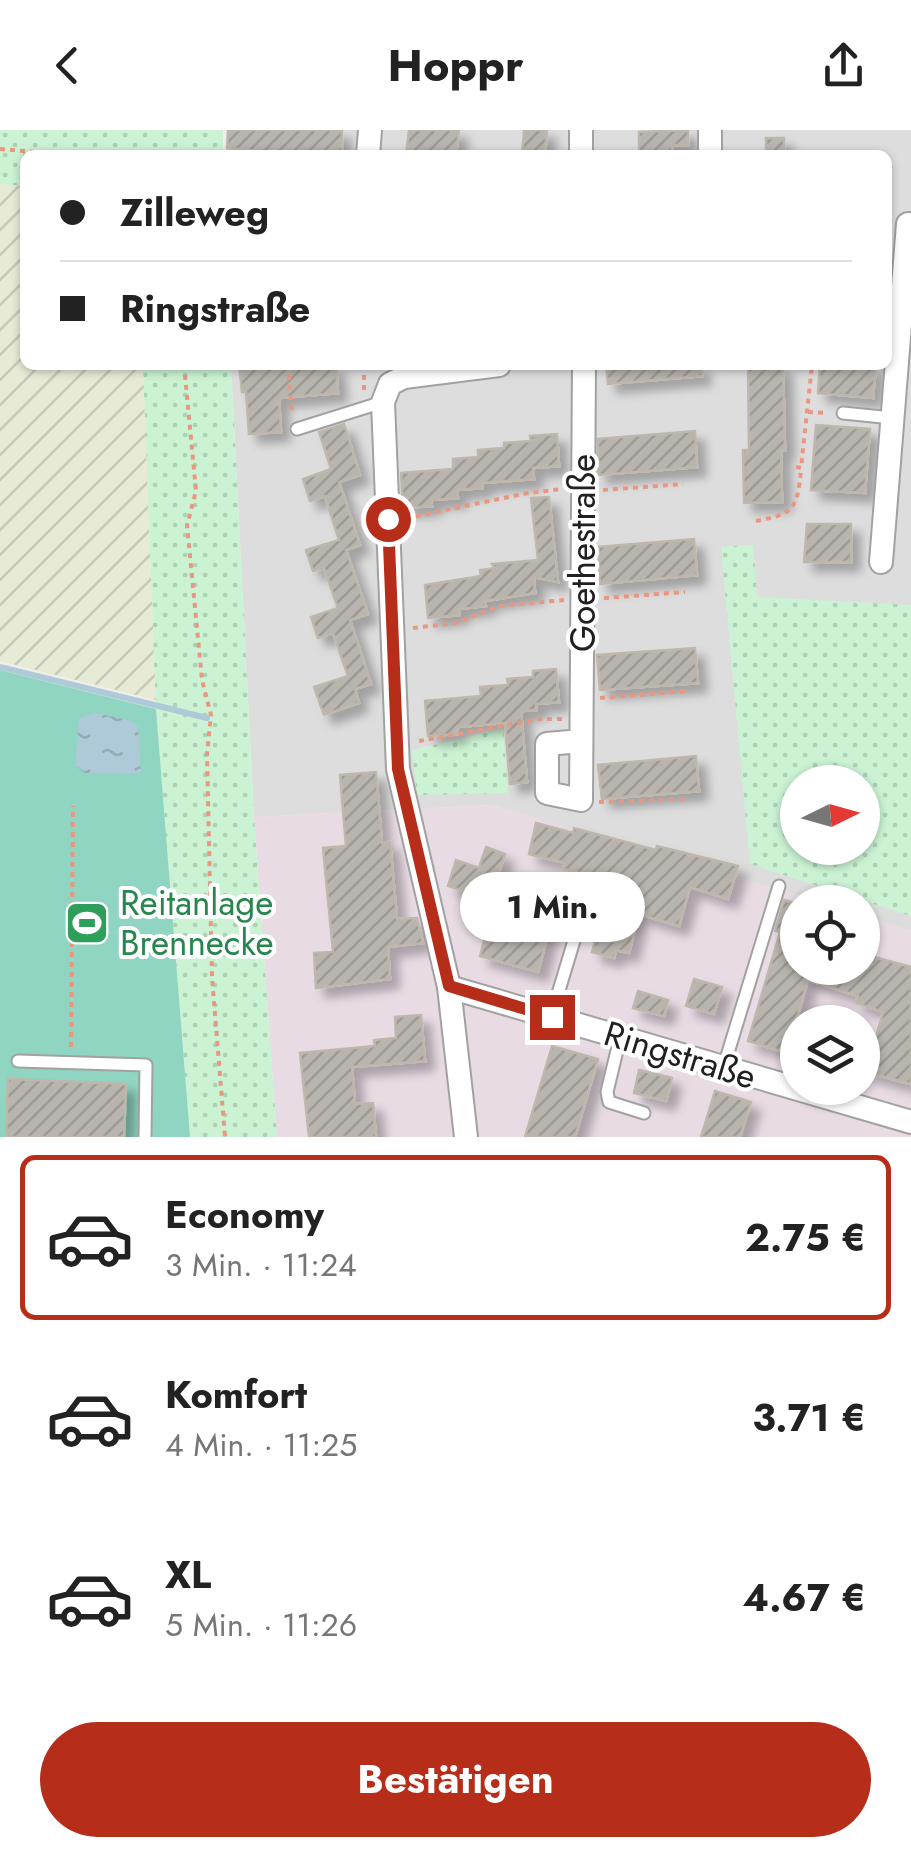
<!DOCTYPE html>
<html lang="de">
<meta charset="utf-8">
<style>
:root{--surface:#fff;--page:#f2f2f2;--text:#222;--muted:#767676;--line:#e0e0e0;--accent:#b62d1a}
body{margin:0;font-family:Jost,sans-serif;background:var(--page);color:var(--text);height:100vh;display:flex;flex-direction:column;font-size:38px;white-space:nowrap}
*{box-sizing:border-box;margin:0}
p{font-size:32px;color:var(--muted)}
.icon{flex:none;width:55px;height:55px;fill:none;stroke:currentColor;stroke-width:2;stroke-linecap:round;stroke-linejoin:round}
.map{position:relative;height:1007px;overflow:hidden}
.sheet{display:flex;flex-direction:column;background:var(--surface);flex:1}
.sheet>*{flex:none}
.hud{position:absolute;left:20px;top:20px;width:872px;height:220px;border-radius:15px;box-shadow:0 2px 8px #0004;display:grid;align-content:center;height:220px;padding:0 40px;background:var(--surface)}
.needle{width:65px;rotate:85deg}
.tools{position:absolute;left:780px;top:635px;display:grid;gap:20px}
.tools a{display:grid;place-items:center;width:100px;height:100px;border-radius:50%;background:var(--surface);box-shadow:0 2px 8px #0004;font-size:50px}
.end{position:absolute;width:45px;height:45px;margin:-22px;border:12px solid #b62d1a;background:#fff;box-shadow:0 0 0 5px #fff}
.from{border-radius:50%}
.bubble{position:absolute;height:70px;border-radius:35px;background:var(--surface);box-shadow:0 2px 8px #0004;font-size:32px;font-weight:700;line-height:70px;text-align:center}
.hud b{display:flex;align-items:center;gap:35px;height:95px;font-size:38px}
.hud b+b{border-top:2px solid var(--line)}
.hud i{width:25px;height:25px;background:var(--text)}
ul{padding:18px 0 0;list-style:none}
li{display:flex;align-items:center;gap:30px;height:165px;margin:0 20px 15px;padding:0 20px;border:5px solid transparent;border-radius:15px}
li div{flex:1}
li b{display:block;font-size:38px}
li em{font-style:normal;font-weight:700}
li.on{border-color:var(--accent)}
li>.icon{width:90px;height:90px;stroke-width:1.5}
.action{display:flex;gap:20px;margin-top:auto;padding:20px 40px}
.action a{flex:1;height:115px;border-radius:60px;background:var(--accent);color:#fff;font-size:40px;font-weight:700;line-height:115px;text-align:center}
header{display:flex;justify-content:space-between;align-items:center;height:130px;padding:0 40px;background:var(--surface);font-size:45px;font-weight:700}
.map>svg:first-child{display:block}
.residential{fill:#dedddd;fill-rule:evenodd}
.industrial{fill:#e8dbe4;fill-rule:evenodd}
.farmland{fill:url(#farmland-furrows)}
.park{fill:url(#park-dots);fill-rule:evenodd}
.pitch{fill:#90d4c2}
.water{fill:url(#water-ripples)}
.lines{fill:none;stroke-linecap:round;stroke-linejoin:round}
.stream{stroke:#aec9d7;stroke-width:6}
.building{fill:url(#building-hatch);stroke:#bfb7ac;stroke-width:2.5;filter:url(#shadow)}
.service-casing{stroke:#a1a1a1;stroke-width:15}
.minor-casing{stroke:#a1a1a1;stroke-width:26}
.path{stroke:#e99780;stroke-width:4;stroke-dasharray:5 5;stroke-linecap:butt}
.service{stroke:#fff;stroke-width:11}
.minor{stroke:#fff;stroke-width:22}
.route{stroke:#b62d1a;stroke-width:12}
.labels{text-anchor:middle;stroke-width:8;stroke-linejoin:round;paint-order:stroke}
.street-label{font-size:35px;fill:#202020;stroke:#fff}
.leisure-label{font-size:35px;fill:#27864d;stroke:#fff;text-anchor:start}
</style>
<header><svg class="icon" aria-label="back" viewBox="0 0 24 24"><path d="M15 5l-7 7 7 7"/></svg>Hoppr<svg class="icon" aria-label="share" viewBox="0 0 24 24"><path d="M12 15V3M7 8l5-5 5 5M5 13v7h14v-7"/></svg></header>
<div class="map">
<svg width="911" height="1007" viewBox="0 0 911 1007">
<defs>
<pattern id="farmland-furrows" width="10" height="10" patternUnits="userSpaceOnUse" patternTransform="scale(2.5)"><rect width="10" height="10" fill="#e7ebd6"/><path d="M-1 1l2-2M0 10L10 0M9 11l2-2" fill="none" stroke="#c6c9b7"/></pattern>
<pattern id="park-dots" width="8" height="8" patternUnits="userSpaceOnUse" patternTransform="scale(2.5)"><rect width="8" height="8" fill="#cbf3d3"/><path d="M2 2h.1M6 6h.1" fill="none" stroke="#aed0b5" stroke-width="1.8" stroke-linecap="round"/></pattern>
<pattern id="water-ripples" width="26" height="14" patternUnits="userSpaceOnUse" patternTransform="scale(2.5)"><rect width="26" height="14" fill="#aec9d7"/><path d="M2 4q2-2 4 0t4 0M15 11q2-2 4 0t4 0" fill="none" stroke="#95acb8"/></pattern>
<pattern id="building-hatch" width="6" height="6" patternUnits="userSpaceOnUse" patternTransform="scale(2.5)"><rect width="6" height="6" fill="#b8b4ae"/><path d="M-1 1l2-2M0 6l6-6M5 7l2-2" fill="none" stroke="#9e9a95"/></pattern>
<filter id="shadow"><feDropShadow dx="9" dy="9" stdDeviation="5" flood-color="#0004"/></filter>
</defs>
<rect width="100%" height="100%" fill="#efeee8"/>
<path class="residential" d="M227,0h684v801l-48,-15 -1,-14h-43l-327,-97 -238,12 -23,-452h657v-210h-661zM798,652h64v66h-64z"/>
<path class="industrial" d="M492,675l327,97h-21v66h64l1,-52 48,15v206h-634l-23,-320zM798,892h64v66h-64z"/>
<polygon class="farmland" points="0,54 25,56 25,235 143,235 156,570 0,531"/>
<g class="park">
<polygon points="0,0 223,0 223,25 25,25 25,56 0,54"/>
<polygon points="143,235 231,235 254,687 277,1007 190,1007 156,579"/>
<path d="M753,415l4,52 154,8v311l-161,-52 -29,-317zM862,652v66h-64v-66z"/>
<polygon points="503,599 508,663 417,665 412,620"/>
</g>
<polygon class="pitch" points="0,540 156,579 190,1007 0,1007"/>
<polygon class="water" points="96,583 132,591 138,597 141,644 85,643 75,635 79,588"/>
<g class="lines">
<polyline class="stream" points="0,537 207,588"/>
</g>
<g class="building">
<polygon points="228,0 342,0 342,25 300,25 227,18"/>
<polygon points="409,0 459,0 456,25 406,25"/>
<polygon points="524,0 547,0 545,25 522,25"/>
<polygon points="688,0 688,15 672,15 672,25 639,25 639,2"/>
<rect x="766" y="8" width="18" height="17"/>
<polygon points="239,235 277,235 277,238 336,235 338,263 279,268 281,302 249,304 246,262 242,262"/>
<polygon points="630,235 701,235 702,246 608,254 606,237"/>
<polygon points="748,235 783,235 785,320 781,320 782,372 744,373 743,320 749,320"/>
<polygon points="820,235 876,235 873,268 818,263"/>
<polygon points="344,294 360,345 339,352 360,415 346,420 368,484 350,490 371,554 355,559 359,573 324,585 314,557 348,546 333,503 318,508 311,487 338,478 324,438 313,441 306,420 339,410 325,366 310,371 303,349 331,339 319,302"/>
<polygon points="816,295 870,299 865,363 811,360"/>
<polygon points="695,301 697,337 598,345 598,309"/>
<polygon points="557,304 559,336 533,338 534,349 482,353 482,358 457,360 458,368 431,370 432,376 403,378 401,343 453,339 453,329 478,327 478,320 504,318 504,313 531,311 530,306"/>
<polygon points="549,367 558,452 534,447 535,463 485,471 486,476 459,479 459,485 428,488 425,455 481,446 480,440 495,438 492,434 538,430 531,368"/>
<polygon points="807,394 851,394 851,432 804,432"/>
<polygon points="694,409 697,445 600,454 598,417"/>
<polygon points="695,518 698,553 600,560 597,525"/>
<polygon points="556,539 559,572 536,574 536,580 521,581 527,652 510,654 505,593 457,597 458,604 428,606 425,571 481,566 480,557 508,555 507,549 533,547 533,541"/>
<polygon points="696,626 699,661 602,669 598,635"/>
<polygon points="376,642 382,713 390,712 397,789 417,788 423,813 388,817 390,849 316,858 314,823 333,822 323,718 346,716 340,645"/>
<polygon points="536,693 573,703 574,698 656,720 657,716 738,736 728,769 690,757 679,796 639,784 629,823 616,820 614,828 592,822 598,800 593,799 606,750 563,739 565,733 529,724"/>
<polygon points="486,717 505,724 490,770 448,756 456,730 479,738"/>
<polygon points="526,766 556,774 538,842 480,826 495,769 523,777"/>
<polygon points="784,770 798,774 798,838 863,838 867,825 911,837 911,954 866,942 883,882 856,873 858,866 808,850 787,923 748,911 780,802 775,801"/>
<polygon points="694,849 722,857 714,884 686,876"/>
<polygon points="638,861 668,870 664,886 633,878"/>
<polygon points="421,885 425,931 352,937 355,974 373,973 376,1007 309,1007 300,923 375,916 374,910 396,908 395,887"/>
<polygon points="552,916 598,929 575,1007 525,1007"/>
<polygon points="639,940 672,948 666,971 634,963"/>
<polygon points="8,949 126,954 124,1007 6,1007"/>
<polygon points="715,961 751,972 740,1007 701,1007"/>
</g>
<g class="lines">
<g class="service-casing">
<g id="service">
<polyline points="843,283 892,288"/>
<polyline points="297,299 383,272"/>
<polyline points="551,887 576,804"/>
<polyline points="620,908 607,962 609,972 644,983"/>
<polyline points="18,931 146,935 145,1007"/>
<polyline points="723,939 779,756"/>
</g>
</g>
<g class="minor-casing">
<g id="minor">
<polyline points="368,25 370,0"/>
<polyline points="581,25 581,0"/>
<polyline points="710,25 710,0"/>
<polyline points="881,432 908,94"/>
<polyline points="581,611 547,614 547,663 581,670 584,235"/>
<polyline points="449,857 911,992"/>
<polyline points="466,1007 449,857 398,639 383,272 390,254 404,247 499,235"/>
</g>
</g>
<g class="path">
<polyline points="0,19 72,25"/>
<polyline points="184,235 196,361 187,395 202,550 211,585 207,624 212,847 225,1007"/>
<polyline points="288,235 292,285"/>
<polyline points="364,235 364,260"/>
<polyline points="808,282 828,283"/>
<polyline points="796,337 801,338 812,235"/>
<polyline points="603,360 683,354"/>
<polyline points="406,388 528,363 563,359"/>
<path d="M756,391c39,-7 41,-13 45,-51"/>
<polyline points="604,468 685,462"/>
<polyline points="413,498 456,493 499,476 564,470"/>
<polyline points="600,568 685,561"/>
<polyline points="419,611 540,589 562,589"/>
<polyline points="599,672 684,669"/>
<polyline points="71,917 73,676"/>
</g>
<use href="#service" class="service"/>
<use href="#minor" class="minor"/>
</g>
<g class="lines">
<polyline class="route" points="388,389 398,639 449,856 552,887"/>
</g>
<defs>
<g id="stadium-square" transform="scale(2.25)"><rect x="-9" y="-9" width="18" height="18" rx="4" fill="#2e9e5b" stroke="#fff"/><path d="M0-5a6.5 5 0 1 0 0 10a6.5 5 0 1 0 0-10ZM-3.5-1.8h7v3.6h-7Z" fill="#fff"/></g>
</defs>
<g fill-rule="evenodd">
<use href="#stadium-square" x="87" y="793"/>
</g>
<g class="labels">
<g class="street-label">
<text transform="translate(583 423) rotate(-90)" y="12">Goethestraße</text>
<text transform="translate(680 925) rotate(17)" y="12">Ringstraße</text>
</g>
<g class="leisure-label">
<text x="120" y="785">Reitanlage<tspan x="120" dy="40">Brennecke</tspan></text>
</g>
</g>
</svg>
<div class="tools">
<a><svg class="needle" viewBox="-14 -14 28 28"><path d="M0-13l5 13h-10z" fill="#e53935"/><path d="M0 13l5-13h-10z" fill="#767676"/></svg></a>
<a><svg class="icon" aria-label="locate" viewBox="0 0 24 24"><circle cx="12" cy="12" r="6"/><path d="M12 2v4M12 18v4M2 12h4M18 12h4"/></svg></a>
<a><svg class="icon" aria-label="layers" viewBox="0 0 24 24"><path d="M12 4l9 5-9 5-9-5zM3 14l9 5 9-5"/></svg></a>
</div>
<i class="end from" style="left:388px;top:389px"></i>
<i class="end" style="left:552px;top:887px"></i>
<div class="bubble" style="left:460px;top:742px;width:185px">1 Min.</div>
<div class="hud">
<b><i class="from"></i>Zilleweg</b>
<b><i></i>Ringstraße</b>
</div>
</div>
<section class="sheet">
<ul>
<li class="on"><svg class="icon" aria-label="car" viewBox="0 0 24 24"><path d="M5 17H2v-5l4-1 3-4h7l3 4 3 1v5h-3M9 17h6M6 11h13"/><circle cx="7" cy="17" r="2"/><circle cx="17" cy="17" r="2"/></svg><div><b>Economy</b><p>3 Min. · 11:24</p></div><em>2.75 €</em></li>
<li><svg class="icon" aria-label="car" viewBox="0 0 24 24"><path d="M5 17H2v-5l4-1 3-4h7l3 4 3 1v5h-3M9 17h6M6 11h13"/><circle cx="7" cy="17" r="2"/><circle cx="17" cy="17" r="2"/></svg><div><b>Komfort</b><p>4 Min. · 11:25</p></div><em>3.71 €</em></li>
<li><svg class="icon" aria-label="car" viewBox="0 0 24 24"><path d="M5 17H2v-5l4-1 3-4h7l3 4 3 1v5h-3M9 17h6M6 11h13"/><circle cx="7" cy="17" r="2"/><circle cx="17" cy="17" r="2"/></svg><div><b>XL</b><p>5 Min. · 11:26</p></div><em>4.67 €</em></li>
</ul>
<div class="action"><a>Bestätigen</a></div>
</section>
